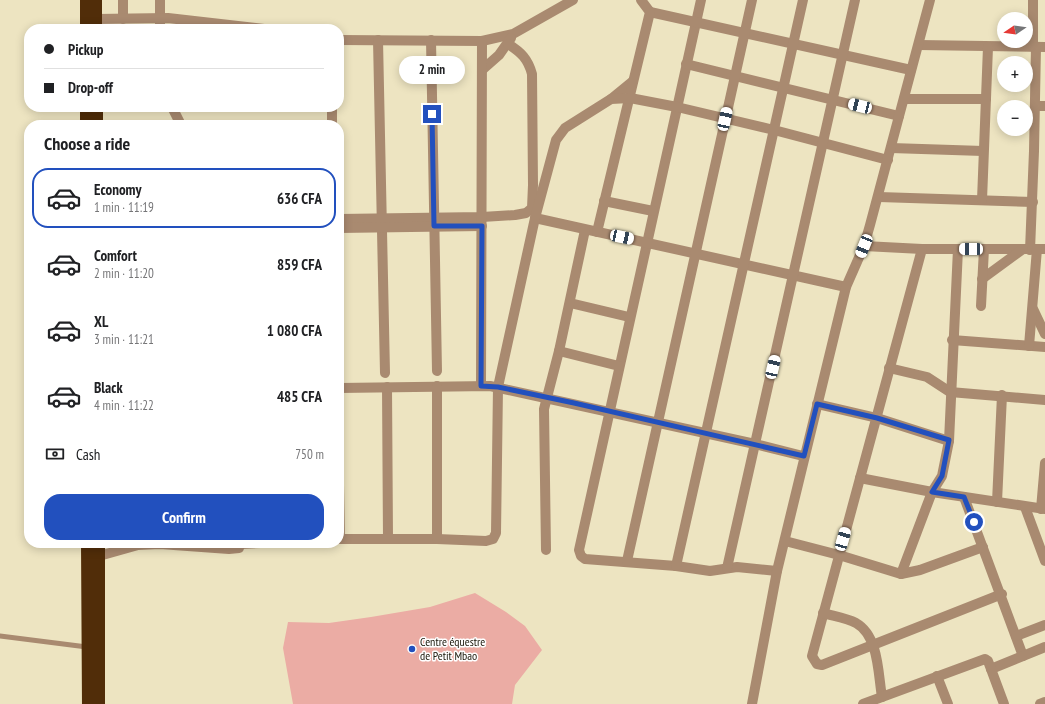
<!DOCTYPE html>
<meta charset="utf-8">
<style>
:root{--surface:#fff;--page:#f2f2f2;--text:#202124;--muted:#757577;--line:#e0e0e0;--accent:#2250be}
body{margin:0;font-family:"PT Sans Narrow",sans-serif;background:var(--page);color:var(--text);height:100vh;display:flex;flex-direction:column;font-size:15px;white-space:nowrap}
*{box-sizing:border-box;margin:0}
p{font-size:13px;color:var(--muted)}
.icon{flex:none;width:22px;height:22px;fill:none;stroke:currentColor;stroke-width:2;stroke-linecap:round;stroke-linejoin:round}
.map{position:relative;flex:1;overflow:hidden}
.side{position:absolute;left:24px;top:120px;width:320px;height:428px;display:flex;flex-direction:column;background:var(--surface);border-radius:16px;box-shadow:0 2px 10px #0003}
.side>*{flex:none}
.banner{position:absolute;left:24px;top:24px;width:320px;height:88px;border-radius:16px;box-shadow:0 2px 10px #0003;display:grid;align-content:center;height:88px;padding:0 20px;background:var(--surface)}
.needle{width:26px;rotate:257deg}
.buttons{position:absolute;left:997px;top:12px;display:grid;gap:8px}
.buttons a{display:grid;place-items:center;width:36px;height:36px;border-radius:50%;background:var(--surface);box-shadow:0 2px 10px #0003;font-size:20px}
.end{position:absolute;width:18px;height:18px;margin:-9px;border:5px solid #2250be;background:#fff;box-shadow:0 0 0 2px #fff}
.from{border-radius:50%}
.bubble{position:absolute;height:28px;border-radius:14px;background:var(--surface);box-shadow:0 2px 10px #0003;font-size:13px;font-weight:600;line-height:28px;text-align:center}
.car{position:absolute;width:12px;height:24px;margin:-12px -6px;border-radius:5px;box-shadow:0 0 3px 1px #0007;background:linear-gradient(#fff 24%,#345 0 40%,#fff 0 76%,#345 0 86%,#fff 0)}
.banner b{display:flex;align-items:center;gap:14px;height:38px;font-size:15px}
.banner b+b{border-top:1px solid var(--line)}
.banner i{width:10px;height:10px;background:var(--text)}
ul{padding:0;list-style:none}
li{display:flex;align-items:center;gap:12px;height:60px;margin:0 8px 6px;padding:0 12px;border:2px solid transparent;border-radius:16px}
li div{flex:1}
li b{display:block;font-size:15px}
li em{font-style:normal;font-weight:600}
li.current{border-color:var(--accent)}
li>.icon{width:36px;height:36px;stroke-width:1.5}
h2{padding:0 20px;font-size:18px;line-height:48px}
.pay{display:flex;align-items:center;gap:10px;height:44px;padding:0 20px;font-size:15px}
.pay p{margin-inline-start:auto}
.cta{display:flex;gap:8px;margin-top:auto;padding:8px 20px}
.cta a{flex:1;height:46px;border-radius:16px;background:var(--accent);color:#fff;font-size:16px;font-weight:600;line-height:46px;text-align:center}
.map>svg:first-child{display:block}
.green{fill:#ebaca4}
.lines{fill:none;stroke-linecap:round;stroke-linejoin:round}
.lane{stroke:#a98a70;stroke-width:5}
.street{stroke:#a98a70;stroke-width:10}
.highway{stroke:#512d09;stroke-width:12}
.route{stroke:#2250be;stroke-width:5}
.poi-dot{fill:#2250be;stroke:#fff;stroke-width:1.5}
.labels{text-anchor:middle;stroke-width:3;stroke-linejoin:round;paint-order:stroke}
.poi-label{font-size:12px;fill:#1a170a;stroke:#fff;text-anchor:start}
</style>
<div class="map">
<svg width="1045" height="704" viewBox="0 0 1045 704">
<rect width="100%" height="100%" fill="#ede4c1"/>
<polygon class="green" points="475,593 506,612 525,626 542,650 515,685 512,704 293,704 283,648 288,622 329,623 371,617 430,607"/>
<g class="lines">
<polyline class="lane" points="0,636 87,647"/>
<g class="street">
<polyline points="123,0 123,19"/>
<polyline points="160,0 160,29"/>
<polyline points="701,0 579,550 581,556 585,559 676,566 710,571 737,567 777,571"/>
<polyline points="650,12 911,70"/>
<polyline points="96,19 168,18 264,29"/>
<polyline points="339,40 482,41 513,34 573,0"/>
<polyline points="378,40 385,373"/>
<polyline points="431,40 437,371"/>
<polyline points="919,45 1045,47"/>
<polyline points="1033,47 1033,0"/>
<polyline points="686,64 899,116"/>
<polyline points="482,70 499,55 511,38"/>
<polyline points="611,99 633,81"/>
<polyline points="904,99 986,99"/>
<polyline points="1035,106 1045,106"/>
<polyline points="172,107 181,125"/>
<polyline points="332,125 332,107"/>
<polyline points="891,148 983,151"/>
<polyline points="879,197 1033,202"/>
<polyline points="982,200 988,47"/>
<polyline points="604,201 653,211"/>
<polyline points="535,218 846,287"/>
<path d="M339,219l143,-2 33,-2 11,-2 6,-5 1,-23 -1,-111c-4,-15 -11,-22 -24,-30"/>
<polyline points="339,228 482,226"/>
<polyline points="597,232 650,12 641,0"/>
<polyline points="864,246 922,249 1045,249"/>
<polyline points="922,249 812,656 817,664 822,665 1002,594"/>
<polyline points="1030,250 1034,151 1036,47"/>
<polyline points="982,279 1023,249"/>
<polyline points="570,303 629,317"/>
<polyline points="981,306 984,249"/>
<polyline points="1033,309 1045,334"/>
<polyline points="952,340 1045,347"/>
<polyline points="1029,346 1037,249"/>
<polyline points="559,351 619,366"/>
<polyline points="889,368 927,377 950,392 1045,400"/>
<polyline points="481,385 482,41"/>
<polyline points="387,387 388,539"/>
<polyline points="339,388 490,386 755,444 803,456"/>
<polyline points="817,404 877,418 949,441"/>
<polyline points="860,478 932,492 1045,509"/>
<polyline points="339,485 340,539"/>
<polyline points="964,497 1023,656"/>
<polyline points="997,502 1002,395"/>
<polyline points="1025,507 1045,561"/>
<polyline points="1041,509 1045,463"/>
<polyline points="339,539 437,539 486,541 493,539 496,533 498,387 535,218 556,140 565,128 611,99 630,98 677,107 774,130 888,160"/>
<polyline points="437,539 437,386"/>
<polyline points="785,541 839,555 901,574 920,570 983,547"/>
<polyline points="240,544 260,543"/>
<polyline points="546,550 544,409 559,351 585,230"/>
<polyline points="99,556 138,545 160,544 229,549 239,548 240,543"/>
<polyline points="627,561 752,0"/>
<polyline points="676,566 803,0"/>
<polyline points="727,568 855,0"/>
<polyline points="901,574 932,492 942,476 949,441 958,249"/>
<path d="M823,613c10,3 23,5 33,10 23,13 22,51 26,74"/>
<polyline points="1016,636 1045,625"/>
<polyline points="991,669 1045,647"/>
<polyline points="937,676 948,704"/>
<polyline points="752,704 777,571 846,287 864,246 870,225 930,0"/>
<polyline points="863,704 985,659 988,661 1004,704"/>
<polyline points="1040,704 1045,702"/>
</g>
<g class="highway">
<polyline points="86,0 86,29"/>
<polyline points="96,0 96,29"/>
<polyline points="97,107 97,125"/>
<polyline points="86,125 86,107"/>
<polyline points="87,543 88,704"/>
<polyline points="99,543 99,704"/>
</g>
</g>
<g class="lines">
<polyline class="route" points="432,114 434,226 482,226 481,386 498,387 574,403 804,456 817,404 877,418 949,440 942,476 932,492 964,497 974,522"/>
</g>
<circle class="poi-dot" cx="412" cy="649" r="4"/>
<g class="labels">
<g class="poi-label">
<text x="420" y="646">Centre équestre<tspan x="420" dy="14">de Petit Mbao</tspan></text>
</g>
</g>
</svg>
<div class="buttons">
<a><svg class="needle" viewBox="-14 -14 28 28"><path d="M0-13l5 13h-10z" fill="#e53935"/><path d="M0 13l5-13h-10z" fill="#757577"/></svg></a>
<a>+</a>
<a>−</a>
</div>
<i class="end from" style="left:974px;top:522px"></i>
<i class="end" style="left:432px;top:114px"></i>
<div class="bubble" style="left:399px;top:56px;width:66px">2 min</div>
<i class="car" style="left:860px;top:106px;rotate:284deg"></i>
<i class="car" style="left:725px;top:119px;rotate:12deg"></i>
<i class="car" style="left:622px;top:237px;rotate:102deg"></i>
<i class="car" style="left:864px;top:246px;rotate:202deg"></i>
<i class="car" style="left:971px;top:249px;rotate:271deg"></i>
<i class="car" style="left:773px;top:367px;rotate:13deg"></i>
<i class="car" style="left:843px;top:539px;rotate:16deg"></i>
<div class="banner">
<b><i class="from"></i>Pickup</b>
<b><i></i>Drop-off</b>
</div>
<section class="side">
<h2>Choose a ride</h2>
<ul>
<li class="current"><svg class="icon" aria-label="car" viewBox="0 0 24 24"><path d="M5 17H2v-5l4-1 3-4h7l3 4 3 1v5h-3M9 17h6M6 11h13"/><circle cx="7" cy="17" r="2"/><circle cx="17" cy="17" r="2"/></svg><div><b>Economy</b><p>1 min · 11:19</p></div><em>636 CFA</em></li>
<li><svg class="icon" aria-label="car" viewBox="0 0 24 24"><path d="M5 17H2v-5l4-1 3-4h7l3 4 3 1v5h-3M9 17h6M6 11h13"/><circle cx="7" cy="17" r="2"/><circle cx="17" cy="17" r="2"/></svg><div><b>Comfort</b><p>2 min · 11:20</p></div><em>859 CFA</em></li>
<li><svg class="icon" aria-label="car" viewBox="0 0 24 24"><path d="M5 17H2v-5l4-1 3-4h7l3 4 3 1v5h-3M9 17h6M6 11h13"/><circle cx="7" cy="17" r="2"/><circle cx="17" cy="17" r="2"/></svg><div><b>XL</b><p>3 min · 11:21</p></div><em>1 080 CFA</em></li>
<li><svg class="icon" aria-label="car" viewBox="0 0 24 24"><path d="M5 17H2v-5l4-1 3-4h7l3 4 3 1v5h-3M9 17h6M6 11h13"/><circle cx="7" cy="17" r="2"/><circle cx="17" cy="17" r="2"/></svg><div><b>Black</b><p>4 min · 11:22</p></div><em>485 CFA</em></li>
</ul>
<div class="pay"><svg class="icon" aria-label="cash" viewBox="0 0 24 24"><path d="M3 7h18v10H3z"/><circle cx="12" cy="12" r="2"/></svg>Cash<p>750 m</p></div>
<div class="cta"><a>Confirm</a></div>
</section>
</div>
